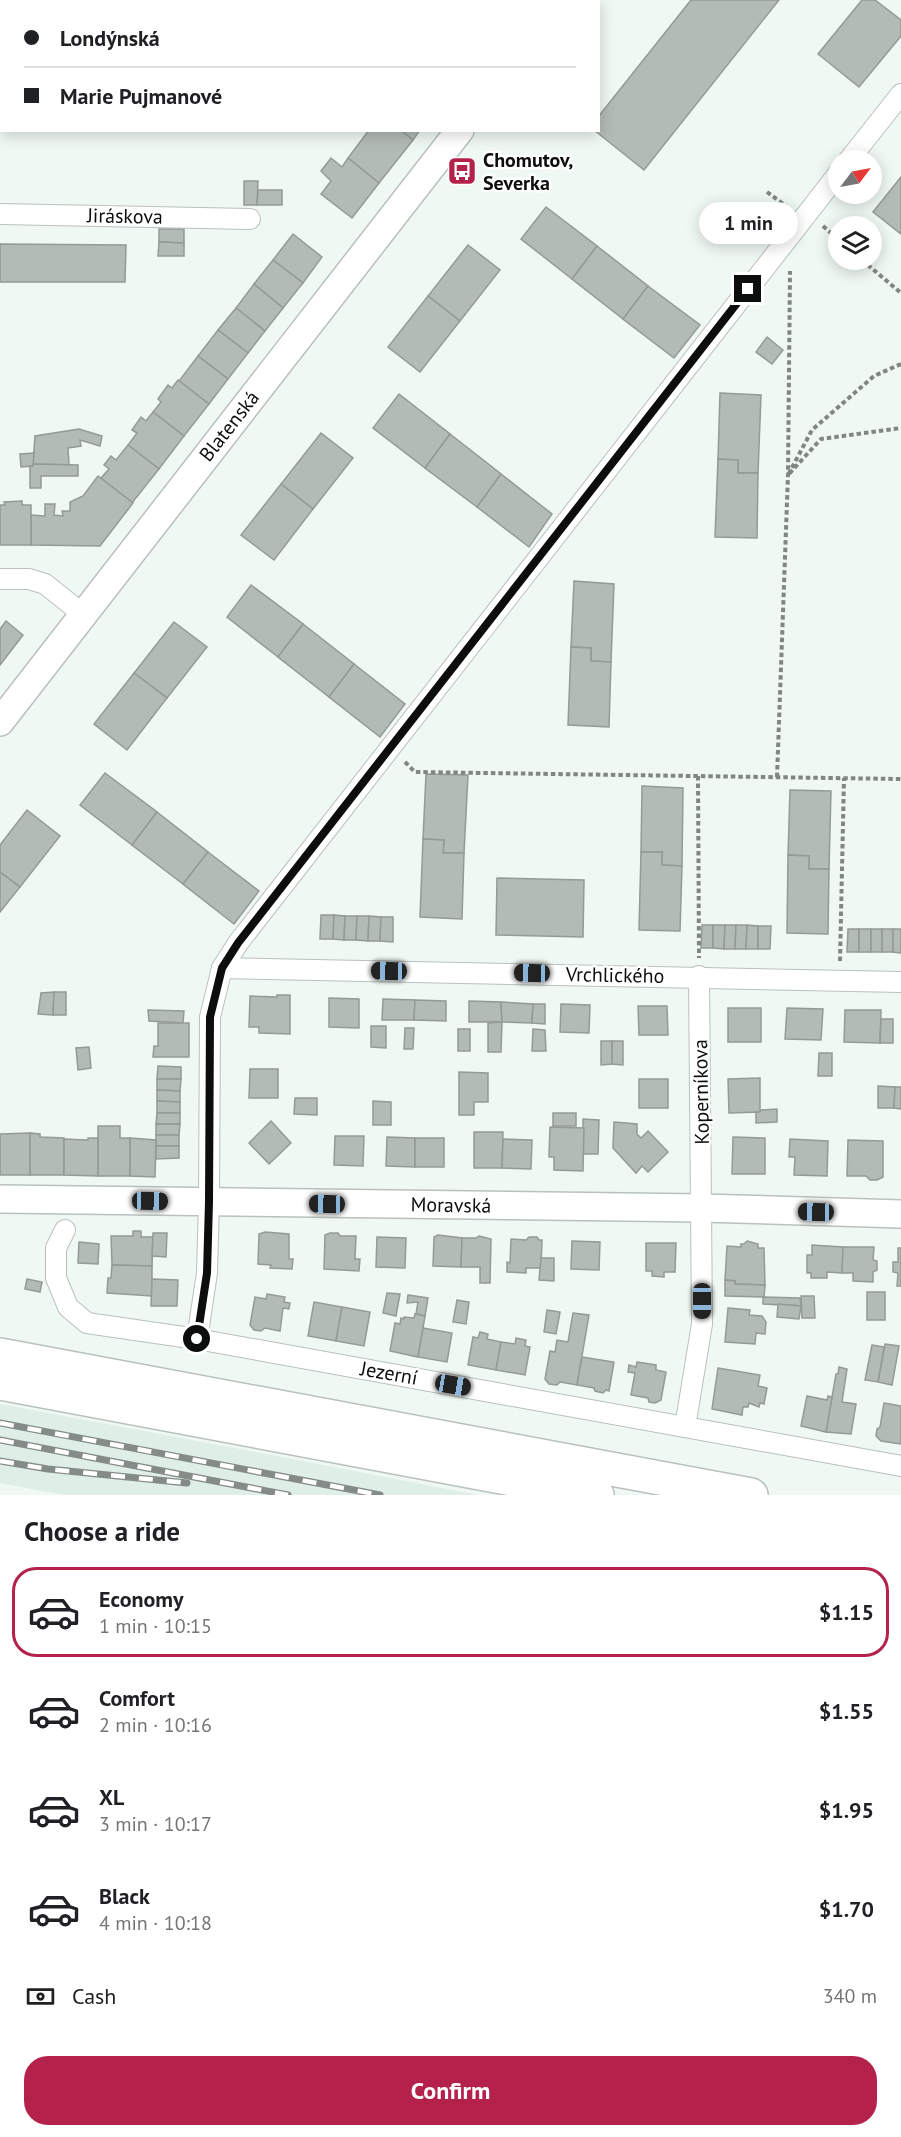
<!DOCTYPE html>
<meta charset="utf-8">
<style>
:root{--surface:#fff;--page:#f6f6f6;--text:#202124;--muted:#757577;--line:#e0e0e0;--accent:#b4224c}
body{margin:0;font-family:"PT Sans",sans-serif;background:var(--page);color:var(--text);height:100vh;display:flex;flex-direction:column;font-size:22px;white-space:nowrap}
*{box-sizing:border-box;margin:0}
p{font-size:20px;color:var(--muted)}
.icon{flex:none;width:33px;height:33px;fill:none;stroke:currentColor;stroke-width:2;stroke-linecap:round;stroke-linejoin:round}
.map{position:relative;height:1495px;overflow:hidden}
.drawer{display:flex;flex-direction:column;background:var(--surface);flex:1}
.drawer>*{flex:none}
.hud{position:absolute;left:0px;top:0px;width:600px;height:132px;box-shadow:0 3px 15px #0003;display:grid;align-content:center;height:132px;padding:0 24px;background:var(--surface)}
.needle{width:39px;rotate:58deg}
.tools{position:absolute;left:828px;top:150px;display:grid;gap:12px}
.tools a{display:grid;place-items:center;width:54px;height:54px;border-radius:50%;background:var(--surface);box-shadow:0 3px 15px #0003;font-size:30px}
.end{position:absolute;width:27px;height:27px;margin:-14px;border:8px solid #0b0e0c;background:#fff;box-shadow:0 0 0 3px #fff}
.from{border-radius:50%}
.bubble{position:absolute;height:42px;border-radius:21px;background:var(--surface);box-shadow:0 3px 15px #0003;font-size:20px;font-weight:600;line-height:42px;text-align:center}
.car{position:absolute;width:18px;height:36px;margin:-18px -9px;border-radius:8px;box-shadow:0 0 4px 2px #0007;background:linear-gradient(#222 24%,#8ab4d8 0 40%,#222 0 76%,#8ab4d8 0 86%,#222 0)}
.hud b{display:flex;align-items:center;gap:21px;height:57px;font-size:22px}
.hud b+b{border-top:2px solid var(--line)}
.hud i{width:15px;height:15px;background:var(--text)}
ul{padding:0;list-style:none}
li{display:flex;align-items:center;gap:18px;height:90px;margin:0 12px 9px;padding:0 12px;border:3px solid transparent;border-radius:24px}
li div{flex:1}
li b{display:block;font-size:22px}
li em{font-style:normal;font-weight:600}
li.on{border-color:var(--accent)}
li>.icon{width:54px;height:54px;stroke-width:1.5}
h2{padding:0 24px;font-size:27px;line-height:72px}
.pay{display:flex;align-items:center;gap:15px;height:66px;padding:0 24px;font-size:22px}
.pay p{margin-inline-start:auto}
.action{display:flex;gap:12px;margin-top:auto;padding:12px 24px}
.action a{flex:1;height:69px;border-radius:24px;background:var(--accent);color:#fff;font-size:24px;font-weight:600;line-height:69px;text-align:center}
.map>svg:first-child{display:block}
.built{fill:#dfeee6}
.building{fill:#b3bbb6;stroke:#949b97;stroke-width:1.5}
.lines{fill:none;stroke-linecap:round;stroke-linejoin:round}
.street-casing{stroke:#b9c1bc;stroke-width:22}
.secondary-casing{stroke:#b9c1bc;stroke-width:30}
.highway-casing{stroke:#b9c1bc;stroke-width:36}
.path{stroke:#818683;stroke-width:4;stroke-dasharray:4.5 3;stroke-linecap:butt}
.street{stroke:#fff;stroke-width:20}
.secondary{stroke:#fff;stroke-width:27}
.highway{stroke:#fff;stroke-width:33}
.rail-casing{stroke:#858b87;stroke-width:7}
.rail{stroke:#fff;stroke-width:4.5;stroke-dasharray:14;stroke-linecap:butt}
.route{stroke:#0b0e0c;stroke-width:8}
.labels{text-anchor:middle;stroke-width:5;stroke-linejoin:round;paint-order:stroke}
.poi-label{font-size:20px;font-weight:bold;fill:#0b0e0c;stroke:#fff;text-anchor:start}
.street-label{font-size:20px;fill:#0b0e0c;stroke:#fff}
</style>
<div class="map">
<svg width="901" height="1495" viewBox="0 0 901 1495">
<rect width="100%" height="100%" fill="#f0f8f3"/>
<polygon class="built" points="0,1404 277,1456 478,1495 64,1495 0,1483"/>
<g class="building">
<polygon points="691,0 779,0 644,170 594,130 598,130 598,117"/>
<polygon points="862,0 875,0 901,20 901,36 859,87 818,54"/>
<polygon points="369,130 401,130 413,140 379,183 348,158"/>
<polygon points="401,130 420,130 413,140"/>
<polygon points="331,158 342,167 348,158 379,183 352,218 321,194 331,181 321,171"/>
<polygon points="901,177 901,234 873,212"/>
<polygon points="244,181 258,181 257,205 244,205"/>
<polygon points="258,190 282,190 282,205 257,205"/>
<polygon points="546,207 597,246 572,279 521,239"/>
<polygon points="159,229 184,229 184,243 159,242"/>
<polygon points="293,234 322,257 303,283 273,260"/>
<polygon points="159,242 184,243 184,256 158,256"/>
<polygon points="0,244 126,245 125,282 0,282"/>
<polygon points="468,245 500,270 460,321 428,296"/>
<polygon points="597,246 648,286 623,319 572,279"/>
<polygon points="273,260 303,283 283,308 254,284"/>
<polygon points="254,284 283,308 265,331 236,308"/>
<polygon points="648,286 700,325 674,358 623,319"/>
<polygon points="428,296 460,321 420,372 388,347"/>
<polygon points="236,308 265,331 248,353 218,330"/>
<polygon points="218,330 248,353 228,379 198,356"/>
<polygon points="767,337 783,350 772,364 756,352"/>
<polygon points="198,356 228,379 209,404 179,381"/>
<polygon points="178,380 209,404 184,436 153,412 161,402 158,399 168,385 172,388"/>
<polygon points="720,393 761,395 758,473 738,473 738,460 718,459"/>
<polygon points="399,394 450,434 425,468 373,428"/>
<polygon points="153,412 184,436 159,469 128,445 137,433 132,430 141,417 146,421"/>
<polygon points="79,429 102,436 100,446 80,440 81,446 68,448 69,465 33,464 35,436"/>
<polygon points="321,433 353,458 313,509 281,484"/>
<polygon points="450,434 501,474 477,507 425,468"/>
<polygon points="128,445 159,469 132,503 101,478 109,469 104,465 111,456 116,460"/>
<polygon points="34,453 33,466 21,467 20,454"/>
<polygon points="718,459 738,460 738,473 758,473 757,538 715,537"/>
<polygon points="33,464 78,465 78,476 41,476 41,488 30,488 30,466 33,466"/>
<polygon points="501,474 552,514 529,547 477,507"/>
<polygon points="98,476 133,503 100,546 31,545 31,515 45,516 45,504 55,504 54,515 63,516 62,511 70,511 70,502 83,496"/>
<polygon points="281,484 313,509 274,560 241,535"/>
<polygon points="22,501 22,505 31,505 31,545 0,545 0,505 5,505 4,502"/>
<polygon points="574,581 614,584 611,662 591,661 591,648 571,647"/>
<polygon points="251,585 303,624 278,657 227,617"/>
<polygon points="6,621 23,635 0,665 0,629"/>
<polygon points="174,622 207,647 167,698 134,673"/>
<polygon points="303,624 354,664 329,697 278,657"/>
<polygon points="571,647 591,648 591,661 611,662 609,727 568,725"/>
<polygon points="354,664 405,704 380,737 329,697"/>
<polygon points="134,673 167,698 127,750 94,724"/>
<polygon points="105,773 157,812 132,845 80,805"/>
<polygon points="426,774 468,775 464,853 443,853 444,840 423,839"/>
<polygon points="642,786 683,788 682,866 662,865 662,852 641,852"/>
<polygon points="790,790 831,791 829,869 809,869 809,856 788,855"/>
<polygon points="27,810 60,836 20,887 0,872 0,845"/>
<polygon points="157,812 208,852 183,884 132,845"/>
<polygon points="423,839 444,840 443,853 464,853 462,919 420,917"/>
<polygon points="208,852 259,891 234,924 183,884"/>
<polygon points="641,852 662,852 662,865 682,866 680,931 639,930"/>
<polygon points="788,855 809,856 809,869 829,869 828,934 787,933"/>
<polygon points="0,872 20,887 0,912"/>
<polygon points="497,878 584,880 583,937 496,935"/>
<polygon points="321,915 334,915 333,939 320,939"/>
<polygon points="334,915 345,916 344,940 333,939"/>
<polygon points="345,916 357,916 356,940 344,940"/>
<polygon points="357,916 369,916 368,941 356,940"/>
<polygon points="369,916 381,917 380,941 368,941"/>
<polygon points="381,917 393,917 393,942 380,941"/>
<polygon points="702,925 713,925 713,948 701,948"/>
<polygon points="713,925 725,925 724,949 713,948"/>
<polygon points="725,925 736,925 735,949 724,949"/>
<polygon points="736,925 747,925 746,949 735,949"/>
<polygon points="747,925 758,926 758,949 746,949"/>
<polygon points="758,926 771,926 770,949 758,949"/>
<polygon points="848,929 859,929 859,952 847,952"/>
<rect x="859" y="929" width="12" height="23"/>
<rect x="871" y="929" width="11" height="23"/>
<rect x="882" y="929" width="11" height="23"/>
<polygon points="893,929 901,929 901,953 893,952"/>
<polygon points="54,992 53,1015 38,1014 41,993"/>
<polygon points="54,992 66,992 66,1015 53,1015"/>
<polygon points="277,995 290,995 290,1034 259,1033 259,1027 249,1027 250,996 277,997"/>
<polygon points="329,998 359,999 359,1028 329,1027"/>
<polygon points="383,999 415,1000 414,1020 382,1020"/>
<polygon points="415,1000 446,1001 446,1021 414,1020"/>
<polygon points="469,1001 501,1002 502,1022 469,1022"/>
<polygon points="501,1002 533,1004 532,1023 502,1022"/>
<polygon points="533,1004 545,1004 545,1024 532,1023"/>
<polygon points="561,1004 590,1005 589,1033 560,1032"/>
<polygon points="638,1006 667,1006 668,1035 639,1035"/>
<rect x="728" y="1008" width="33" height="34"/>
<polygon points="787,1008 823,1009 821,1040 785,1039"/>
<polygon points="148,1010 184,1011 183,1023 149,1021"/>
<polygon points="845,1010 881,1010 880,1043 844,1042"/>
<polygon points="881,1019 893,1019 893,1043 880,1043"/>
<polygon points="502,1022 501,1052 488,1052 488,1023"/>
<polygon points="158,1023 189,1023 189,1057 153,1057 154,1046 158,1046"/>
<polygon points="371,1026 386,1026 386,1048 371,1047"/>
<polygon points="405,1028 414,1028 413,1049 404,1049"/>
<rect x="458" y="1029" width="12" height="22"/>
<polygon points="533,1029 545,1030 546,1051 532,1051"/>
<polygon points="601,1041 612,1041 612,1064 601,1065"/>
<polygon points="612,1041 623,1041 623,1065 612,1064"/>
<polygon points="89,1047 91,1068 78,1070 76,1048"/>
<polygon points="819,1053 832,1053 832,1076 818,1076"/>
<polygon points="158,1066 181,1067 181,1079 157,1079"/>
<polygon points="250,1069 278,1069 278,1098 249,1098"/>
<polygon points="459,1072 488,1073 488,1102 474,1102 474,1115 459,1115"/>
<polygon points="760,1078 760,1112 729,1113 728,1079"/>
<polygon points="157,1079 181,1079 180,1091 157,1090"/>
<rect x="639" y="1079" width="29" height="29"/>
<polygon points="878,1086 895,1087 894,1108 878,1108"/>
<polygon points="895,1087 901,1087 901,1109 894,1108"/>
<polygon points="157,1090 180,1091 180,1102 157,1101"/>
<polygon points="295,1098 317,1098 317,1115 294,1114"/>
<polygon points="157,1101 180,1102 180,1113 157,1113"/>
<polygon points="373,1101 391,1102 391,1125 373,1125"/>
<polygon points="777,1109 777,1122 756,1123 756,1112 760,1112 761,1110"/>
<polygon points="157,1113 180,1113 180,1124 156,1124"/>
<rect x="553" y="1113" width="23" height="13"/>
<polygon points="583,1119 599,1120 598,1154 583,1154"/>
<polygon points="271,1121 291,1143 269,1164 249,1143"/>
<polygon points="614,1122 637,1124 637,1134 641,1138 648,1131 668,1152 648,1172 642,1166 636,1173 613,1148"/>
<polygon points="156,1124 180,1124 179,1135 156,1135"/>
<polygon points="98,1126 120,1126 120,1138 130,1138 130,1176 98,1176"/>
<polygon points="550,1127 584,1128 583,1171 554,1170 554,1157 549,1157"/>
<polygon points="474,1132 503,1132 502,1168 474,1168"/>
<polygon points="30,1133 40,1134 40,1137 64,1138 64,1175 30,1175"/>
<polygon points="30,1133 30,1175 0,1175 0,1134"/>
<rect x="156" y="1135" width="23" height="11"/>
<polygon points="335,1136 364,1136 363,1166 334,1165"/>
<polygon points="387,1137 415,1138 415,1167 386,1166"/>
<polygon points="733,1137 765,1138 765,1174 732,1174"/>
<polygon points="88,1138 98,1138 98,1176 64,1175 64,1139 88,1140"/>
<polygon points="130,1138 156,1140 155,1177 130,1176"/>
<rect x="415" y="1138" width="29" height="29"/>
<polygon points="503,1139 532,1140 531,1169 502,1168"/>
<polygon points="790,1139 828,1141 827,1176 794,1175 795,1157 789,1157"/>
<polygon points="848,1140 883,1141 883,1177 877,1180 870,1180 866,1176 847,1176"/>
<polygon points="156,1146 179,1146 179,1158 156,1159"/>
<polygon points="133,1231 141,1231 141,1237 153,1237 152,1266 112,1265 111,1236 133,1236"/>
<polygon points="265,1232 289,1234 289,1259 293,1259 292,1269 270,1268 271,1265 258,1264 259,1234"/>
<polygon points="153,1233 167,1233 166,1257 152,1256"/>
<polygon points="330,1233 338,1233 340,1236 356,1236 355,1259 360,1259 359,1271 324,1269 325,1235"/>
<polygon points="438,1235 462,1238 461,1267 433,1266 434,1237"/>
<polygon points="479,1236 491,1239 490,1283 480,1283 480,1267 461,1267 462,1238 476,1238"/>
<polygon points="377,1237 406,1238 405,1268 376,1267"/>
<polygon points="529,1237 537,1237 539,1240 542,1240 541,1268 526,1268 526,1273 507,1272 507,1262 510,1263 511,1239 526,1240"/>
<polygon points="572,1241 600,1242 599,1270 571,1269"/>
<polygon points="747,1241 758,1244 758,1248 764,1248 765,1285 735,1284 735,1281 725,1280 727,1246 741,1247 741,1244 744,1244"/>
<polygon points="79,1242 99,1244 98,1264 78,1263"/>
<polygon points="646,1243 676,1243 675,1272 664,1272 664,1277 652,1276 652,1271 646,1271"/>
<polygon points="812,1245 843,1247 842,1273 827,1272 827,1278 811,1278 811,1273 807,1273 807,1255 812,1255"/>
<polygon points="843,1247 874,1247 873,1260 877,1261 877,1270 873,1272 873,1282 853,1281 853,1273 842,1273"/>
<polygon points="898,1248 901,1248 901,1286 897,1286 898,1273 893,1272 893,1262 898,1262"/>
<polygon points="541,1258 554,1258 554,1281 539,1280"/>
<polygon points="112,1265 152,1266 152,1296 107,1293 108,1278 111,1278"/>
<polygon points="27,1279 42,1282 40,1292 25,1289"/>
<polygon points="152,1279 178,1280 177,1306 151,1306"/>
<polygon points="725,1280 735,1281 735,1284 765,1285 764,1297 725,1296"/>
<rect x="867" y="1292" width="18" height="28"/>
<polygon points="387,1293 400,1294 396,1316 383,1313"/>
<polygon points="267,1294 285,1297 284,1302 290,1303 289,1309 283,1308 280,1331 265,1328 261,1331 254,1330 250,1325 255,1297 266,1299"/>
<polygon points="408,1295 428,1298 425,1316 416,1314 418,1302 407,1303"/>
<polygon points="801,1296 814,1296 815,1318 802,1318"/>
<polygon points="763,1297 800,1298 801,1306 763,1304"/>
<polygon points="457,1300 469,1302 466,1324 453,1322"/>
<polygon points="314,1302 342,1307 336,1341 308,1336"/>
<polygon points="778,1304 801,1306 799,1319 777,1317"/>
<polygon points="342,1307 370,1312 364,1346 336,1341"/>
<polygon points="728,1308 750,1310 749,1315 762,1316 766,1322 765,1334 756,1333 755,1344 725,1342"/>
<polygon points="547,1310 560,1312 556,1334 544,1332"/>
<polygon points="573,1313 589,1315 577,1385 560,1382 557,1385 549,1384 545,1379 550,1351 555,1352 557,1340 568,1342"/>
<polygon points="415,1314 425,1316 418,1357 390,1351 395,1323 400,1324 401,1318 404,1319 404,1317 414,1318"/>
<polygon points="423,1328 452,1333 447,1362 418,1357"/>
<polygon points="480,1332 488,1334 487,1339 501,1342 496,1370 468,1365 473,1337 478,1338"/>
<polygon points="516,1338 526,1340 525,1346 530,1347 525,1375 496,1370 501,1342 515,1344"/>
<polygon points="885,1344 899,1346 892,1385 878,1382"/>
<polygon points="872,1345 884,1347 878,1382 865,1380"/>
<polygon points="582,1357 614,1362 609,1391 606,1390 603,1393 595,1391 594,1388 577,1385"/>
<polygon points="637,1362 656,1365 656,1370 666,1372 661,1400 655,1403 649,1402 648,1398 631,1395 635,1373 628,1372 629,1365 636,1367"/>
<polygon points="839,1367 847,1369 842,1402 856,1404 851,1434 826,1432 836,1374 838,1374"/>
<polygon points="718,1368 760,1375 758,1386 767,1388 764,1404 760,1403 759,1407 749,1403 748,1407 743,1407 742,1415 712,1409"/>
<polygon points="807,1396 827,1400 828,1396 832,1397 826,1432 801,1426"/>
<polygon points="884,1403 901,1406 901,1444 881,1441 876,1436 877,1429 880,1427"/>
</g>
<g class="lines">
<g class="street-casing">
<g id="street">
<polyline points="461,0 464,2"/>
<polyline points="849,160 901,94"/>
<polyline points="0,214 250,219"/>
<polyline points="0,579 29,579 45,584 84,615"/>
<polyline points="222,968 901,982"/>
<polyline points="65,1230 56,1248 56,1278 68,1307 87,1323 197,1339 901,1466"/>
<polyline points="197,1339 207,1273 209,1202 210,1017 222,968 238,943 838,174"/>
<polyline points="685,1427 702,1324 699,976"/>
</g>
</g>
<g class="secondary-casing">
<g id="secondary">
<polyline points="563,2 564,0"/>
<polyline points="0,722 460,130"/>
<polyline points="0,1199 702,1208 901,1214"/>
</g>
</g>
<g class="highway-casing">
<g id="highway">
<polyline points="0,1355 751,1495"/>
<polyline points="0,1383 597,1495"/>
</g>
</g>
<g class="path">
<polyline points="767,192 786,206"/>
<polyline points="823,226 838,239"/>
<polyline points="862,260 901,293"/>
<polyline points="901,364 874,376 812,430 788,475 821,439 901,428"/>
<polyline points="405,762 415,772 901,779"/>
<polyline points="698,776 699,958"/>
<polyline points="777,777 788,475 790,271"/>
<polyline points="840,961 844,778"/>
</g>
<use href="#street" class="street"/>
<use href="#secondary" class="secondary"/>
<use href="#highway" class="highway"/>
<g class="rail-casing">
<g id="rail">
<polyline points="0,1423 380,1495"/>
<polyline points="0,1440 288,1495"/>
<polyline points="0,1461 48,1469 187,1483"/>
</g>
</g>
<use href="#rail" class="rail"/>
</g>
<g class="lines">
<polyline class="route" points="197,1339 207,1273 209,1202 210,1017 222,968 238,943 748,289"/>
</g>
<defs>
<g id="bus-square" transform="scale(1.5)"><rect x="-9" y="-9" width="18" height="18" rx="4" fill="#b4224c" stroke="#fff"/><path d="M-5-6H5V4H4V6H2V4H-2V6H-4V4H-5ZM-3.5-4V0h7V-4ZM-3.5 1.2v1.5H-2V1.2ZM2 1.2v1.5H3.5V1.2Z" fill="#fff"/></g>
</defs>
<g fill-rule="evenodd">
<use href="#bus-square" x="462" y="171"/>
</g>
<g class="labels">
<g class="poi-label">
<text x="483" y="167">Chomutov,<tspan x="483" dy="23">Severka</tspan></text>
</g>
<g class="street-label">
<text transform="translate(125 216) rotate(1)" y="7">Jiráskova</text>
<text transform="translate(229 426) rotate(-52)" y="7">Blatenská</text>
<text transform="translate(615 975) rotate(1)" y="7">Vrchlického</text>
<text transform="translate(701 1092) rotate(-91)" y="7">Koperníkova</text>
<text transform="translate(451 1205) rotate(1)" y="7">Moravská</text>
<text transform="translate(389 1373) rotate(10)" y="7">Jezerní</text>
</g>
</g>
</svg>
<div class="tools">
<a><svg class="needle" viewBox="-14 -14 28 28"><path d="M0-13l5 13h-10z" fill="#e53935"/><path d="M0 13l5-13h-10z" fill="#757577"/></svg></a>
<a><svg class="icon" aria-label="layers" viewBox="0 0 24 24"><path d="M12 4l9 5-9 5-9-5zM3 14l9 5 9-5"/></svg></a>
</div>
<i class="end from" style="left:197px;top:1339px"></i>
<i class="end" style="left:748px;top:289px"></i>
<div class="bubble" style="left:699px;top:202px;width:99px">1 min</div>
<i class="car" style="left:389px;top:971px;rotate:271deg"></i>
<i class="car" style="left:532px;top:973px;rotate:271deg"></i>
<i class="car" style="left:150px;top:1201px;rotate:91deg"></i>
<i class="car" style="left:327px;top:1204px;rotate:271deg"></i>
<i class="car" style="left:816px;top:1212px;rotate:271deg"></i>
<i class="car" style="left:702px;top:1301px;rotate:180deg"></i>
<i class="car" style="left:453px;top:1385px;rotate:100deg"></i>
<div class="hud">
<b><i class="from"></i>Londýnská</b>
<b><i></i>Marie Pujmanové</b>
</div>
</div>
<section class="drawer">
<h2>Choose a ride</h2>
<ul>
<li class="on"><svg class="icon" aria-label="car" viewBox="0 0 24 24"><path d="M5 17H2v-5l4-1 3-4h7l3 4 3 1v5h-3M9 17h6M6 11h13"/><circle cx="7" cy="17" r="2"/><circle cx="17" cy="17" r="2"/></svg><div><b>Economy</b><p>1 min · 10:15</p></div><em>$1.15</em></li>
<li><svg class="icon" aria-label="car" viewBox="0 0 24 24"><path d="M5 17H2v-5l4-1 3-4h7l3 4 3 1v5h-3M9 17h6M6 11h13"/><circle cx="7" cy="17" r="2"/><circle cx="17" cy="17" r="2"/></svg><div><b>Comfort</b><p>2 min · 10:16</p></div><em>$1.55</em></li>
<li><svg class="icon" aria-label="car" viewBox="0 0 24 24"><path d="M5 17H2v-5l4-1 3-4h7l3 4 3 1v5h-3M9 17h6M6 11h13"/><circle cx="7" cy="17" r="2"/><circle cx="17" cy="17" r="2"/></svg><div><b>XL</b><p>3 min · 10:17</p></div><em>$1.95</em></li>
<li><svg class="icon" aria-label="car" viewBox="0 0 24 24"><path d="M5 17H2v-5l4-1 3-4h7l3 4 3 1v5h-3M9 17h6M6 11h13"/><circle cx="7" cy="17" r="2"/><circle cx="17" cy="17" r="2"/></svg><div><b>Black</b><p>4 min · 10:18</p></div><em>$1.70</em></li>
</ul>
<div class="pay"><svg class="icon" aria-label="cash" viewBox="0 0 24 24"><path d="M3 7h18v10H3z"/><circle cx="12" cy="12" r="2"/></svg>Cash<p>340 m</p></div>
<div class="action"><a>Confirm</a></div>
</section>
